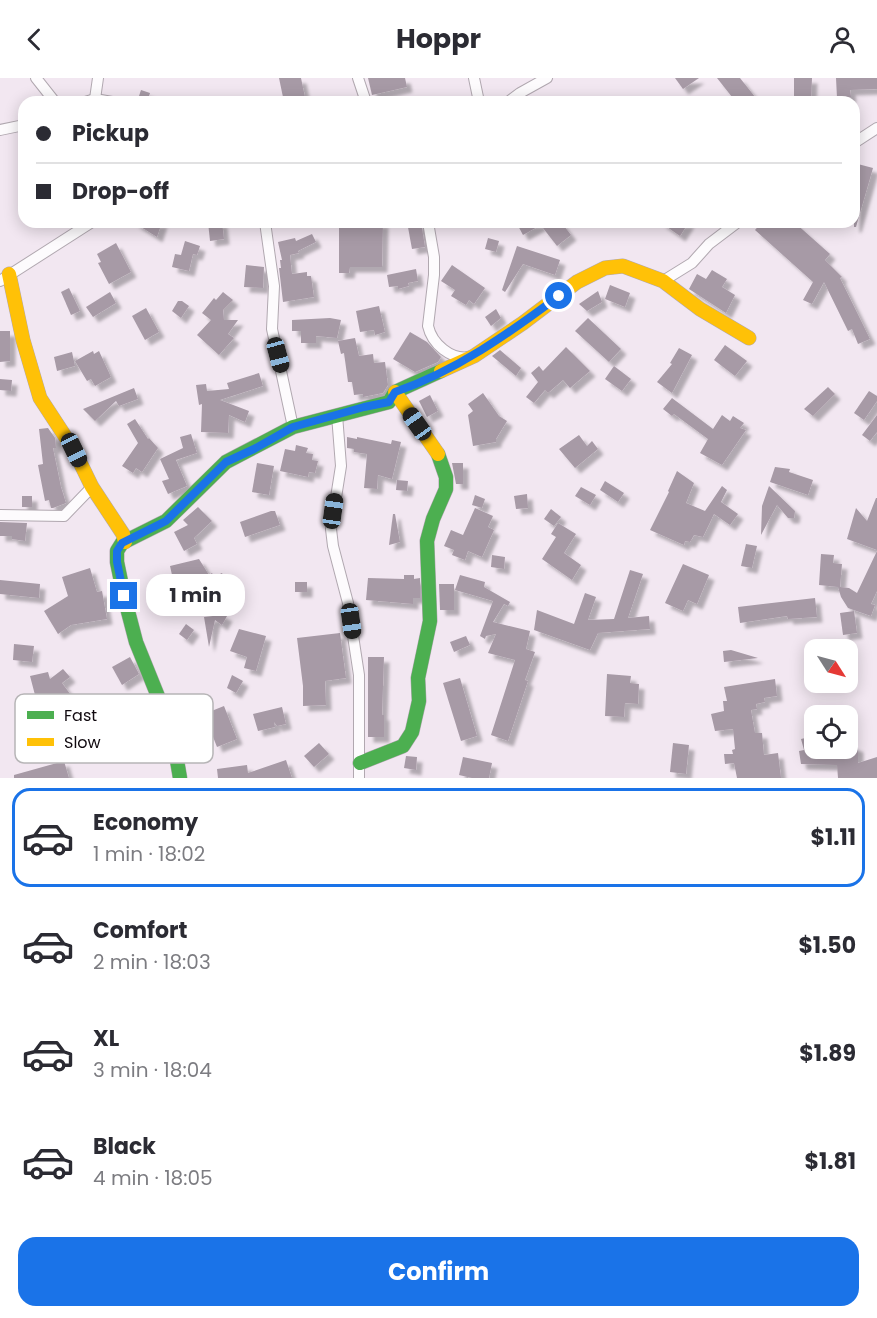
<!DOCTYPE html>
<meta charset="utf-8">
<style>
:root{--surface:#fff;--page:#f2f2f3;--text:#2b2b33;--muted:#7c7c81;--line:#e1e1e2;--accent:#1a73e8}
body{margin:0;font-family:Poppins,sans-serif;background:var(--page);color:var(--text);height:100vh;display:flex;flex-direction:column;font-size:22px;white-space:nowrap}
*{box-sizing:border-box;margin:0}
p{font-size:20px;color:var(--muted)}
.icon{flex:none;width:33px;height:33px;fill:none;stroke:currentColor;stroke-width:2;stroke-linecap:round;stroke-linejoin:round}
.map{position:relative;height:700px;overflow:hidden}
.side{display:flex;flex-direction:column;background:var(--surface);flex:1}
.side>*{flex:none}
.guide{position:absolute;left:18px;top:18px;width:842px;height:132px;border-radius:18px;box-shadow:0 3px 15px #0003;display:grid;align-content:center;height:132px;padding:0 18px;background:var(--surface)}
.needle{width:39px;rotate:126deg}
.tools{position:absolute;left:804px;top:561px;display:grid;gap:12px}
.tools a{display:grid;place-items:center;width:54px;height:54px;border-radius:12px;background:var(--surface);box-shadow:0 3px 15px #0003;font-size:30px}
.end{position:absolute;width:27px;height:27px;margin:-14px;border:8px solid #1a73e8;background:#fff;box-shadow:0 0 0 3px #fff}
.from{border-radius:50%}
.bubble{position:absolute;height:42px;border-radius:18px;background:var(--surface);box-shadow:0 3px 15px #0003;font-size:20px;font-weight:700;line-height:42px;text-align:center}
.car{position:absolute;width:18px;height:36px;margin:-18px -9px;border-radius:8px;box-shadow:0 0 4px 2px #0007;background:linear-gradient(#222 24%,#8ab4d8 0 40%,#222 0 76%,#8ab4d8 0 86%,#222 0)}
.guide b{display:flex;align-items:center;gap:21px;height:57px;font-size:22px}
.guide b+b{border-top:2px solid var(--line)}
.guide i{width:15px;height:15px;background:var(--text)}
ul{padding:10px 0 0;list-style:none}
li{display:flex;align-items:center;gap:18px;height:99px;margin:0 12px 9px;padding:0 6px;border:3px solid transparent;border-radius:18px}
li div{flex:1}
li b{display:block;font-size:22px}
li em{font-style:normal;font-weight:700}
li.on{border-color:var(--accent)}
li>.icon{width:54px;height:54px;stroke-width:1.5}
.primary-button{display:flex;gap:12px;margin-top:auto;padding:12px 18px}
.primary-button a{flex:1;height:69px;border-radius:18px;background:var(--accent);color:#fff;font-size:24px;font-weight:700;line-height:69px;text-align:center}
header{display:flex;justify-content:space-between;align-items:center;height:78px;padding:0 18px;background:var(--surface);font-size:27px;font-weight:700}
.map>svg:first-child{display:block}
.building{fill:#a79aa6;filter:url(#shadow)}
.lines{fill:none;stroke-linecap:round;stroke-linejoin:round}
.street-casing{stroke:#b1a8b0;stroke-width:12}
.fast-casing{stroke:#b1a8b0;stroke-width:15}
.slow-casing{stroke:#b1a8b0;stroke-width:15}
.street{stroke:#fdfbfd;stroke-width:10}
.fast{stroke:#4caf50;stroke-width:14}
.slow{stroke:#ffc107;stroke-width:14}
.route{stroke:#1a73e8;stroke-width:8}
.key{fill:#fff;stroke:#b7b5b7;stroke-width:1.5}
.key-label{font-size:16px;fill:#10090f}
</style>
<header><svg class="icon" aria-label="back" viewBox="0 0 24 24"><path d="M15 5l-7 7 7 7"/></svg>Hoppr<svg class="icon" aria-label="person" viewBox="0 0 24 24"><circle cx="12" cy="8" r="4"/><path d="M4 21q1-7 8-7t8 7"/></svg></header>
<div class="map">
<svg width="877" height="700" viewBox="0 0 877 700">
<defs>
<filter id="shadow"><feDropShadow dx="5.5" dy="5.5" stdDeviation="1.5" flood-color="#0004"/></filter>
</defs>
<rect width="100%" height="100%" fill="#f2e7f1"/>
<g class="building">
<polygon points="279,0 301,0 306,24 284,24"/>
<polygon points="368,0 405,0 407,9 372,17"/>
<polygon points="675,0 699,0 683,11"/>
<polygon points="717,0 740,0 759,24 736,24"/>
<polygon points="794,0 812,0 811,24 794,24"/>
<polygon points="836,0 877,0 877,11 850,12 851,19 837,20"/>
<polygon points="141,12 150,15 147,24 137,24"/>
<polygon points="854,85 873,90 856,149 854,149"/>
<polygon points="133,144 162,144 157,159"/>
<polygon points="208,144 222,144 224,161 210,163"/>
<polygon points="365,144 383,144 382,189 350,189 349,195 339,195 339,149 365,149"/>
<polygon points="407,144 421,144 425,169 412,171"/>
<polygon points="516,144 546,144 523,157"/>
<polygon points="550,144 561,144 571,157 557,168 543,150"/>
<polygon points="660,144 689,144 680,158"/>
<polygon points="762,144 794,144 830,176 825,182 842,199 840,200 870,261 858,266 852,251 848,253 824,204 812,226 803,222 813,204 755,152"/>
<polygon points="312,156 316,164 298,173 299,175 290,177 292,196 307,194 307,198 311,198 314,219 283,224 279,190 281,190 280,182 282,182 278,164 295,160 296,163"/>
<polygon points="488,160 499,163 496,174 485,171"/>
<polygon points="185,163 200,168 197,177 193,176 189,193 172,189 175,176 181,177"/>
<polygon points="116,165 131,194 109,206 98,185 101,184 97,176"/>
<polygon points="517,168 560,182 555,197 523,186 505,214 502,212"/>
<polygon points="246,187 264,189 263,210 244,209"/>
<polygon points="452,187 485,210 474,226 469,222 466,227 451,218 455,212 441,203"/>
<polygon points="416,191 418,203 408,205 409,208 398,211 398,208 389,209 387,197"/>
<polygon points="712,192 727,201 722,209 735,217 726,235 689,211 697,196 706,201"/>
<polygon points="610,207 630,215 625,229 605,221"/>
<polygon points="69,210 80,233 71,237 61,214"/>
<polygon points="598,213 602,224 587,233 579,226"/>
<polygon points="110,214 116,225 93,239 86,229"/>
<polygon points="223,214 233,222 223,232 224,242 238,242 228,256 234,260 219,277 197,257 211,242 202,235 214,220 216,222"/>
<polygon points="178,223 182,223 189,228 181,240 172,233"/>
<polygon points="379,228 385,254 375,257 374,252 360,254 356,233"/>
<polygon points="146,230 159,254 145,262 132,238"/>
<polygon points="496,231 501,240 491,248 485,239"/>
<polygon points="330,240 341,242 337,260 316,258 316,265 301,265 301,253 292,253 292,242"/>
<polygon points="588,240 621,271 609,284 575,253"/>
<polygon points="0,253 10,253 10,283 0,284"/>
<polygon points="410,254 427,264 441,279 438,284 415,294 393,281"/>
<polygon points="355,260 359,278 373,276 374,285 385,284 388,307 383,315 363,319 363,316 354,317 352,304 348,304 344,275 341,276 338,263"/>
<polygon points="725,267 747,283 735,298 714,282"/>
<polygon points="566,269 590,293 570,310 563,302 548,315 545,312 534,325 526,319 538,304 531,295 539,288 543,293"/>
<polygon points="679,270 692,277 672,315 657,304 672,286 670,285"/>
<polygon points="500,272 521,290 516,298 492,278"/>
<polygon points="93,273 94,276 99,273 111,299 95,308 91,301 87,303 75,283"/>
<polygon points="72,274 75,288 57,293 54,279"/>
<polygon points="614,288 631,301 622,313 605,301"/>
<polygon points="259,295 263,308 220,322 249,333 245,344 229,337 228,355 201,354 202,326 199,327 196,307 206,306 207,313 229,311 227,305"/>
<polygon points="0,301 12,302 11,313 0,312"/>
<polygon points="828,309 835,316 813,338 804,331"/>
<polygon points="134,310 138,321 119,328 116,323 95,343 83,331"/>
<polygon points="869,313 877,318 877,323 864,342 854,335"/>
<polygon points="483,315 499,338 507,343 496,361 496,364 473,368 468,337 473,333 468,326"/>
<polygon points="430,317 438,333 427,339 419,323"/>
<polygon points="672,320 713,351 722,337 730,343 733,338 744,345 740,350 746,352 722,387 700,375 708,361 674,336 672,338 663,331"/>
<polygon points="877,337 877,354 870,363 862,357"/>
<polygon points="135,341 148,361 149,360 158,370 142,394 136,390 133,395 122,388 138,365 127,346"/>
<polygon points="48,350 55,360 56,370 53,370 61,409 66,425 53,430 51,430 49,422 45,423 38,387 43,386 39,351"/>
<polygon points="191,356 197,375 176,382 187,408 168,416 162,403 169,401 160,381 183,370 180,359"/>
<polygon points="579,357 587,368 592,363 598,371 575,390 559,371"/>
<polygon points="347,359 357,361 357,359 391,366 392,362 401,364 392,401 378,397 377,411 364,410 367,376 354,374 354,371 347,370"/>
<polygon points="296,367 308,370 306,375 313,376 312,382 318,383 315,395 309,394 308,399 280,393 285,371 295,373"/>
<polygon points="257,385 274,388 269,417 252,414"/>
<polygon points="452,385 463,385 463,406 456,406"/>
<polygon points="775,389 790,391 789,394 813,402 808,417 770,404"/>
<polygon points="677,393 694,405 686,425 705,433 722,408 727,412 721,424 738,436 730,447 714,436 703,459 694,457 690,464 685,463 684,467 650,452 669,414 668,413"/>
<polygon points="397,402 408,403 407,413 396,412"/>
<polygon points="605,403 624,415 618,424 600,412"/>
<polygon points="769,408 795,433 794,440 788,440 777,427 761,457 762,428"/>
<polygon points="581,409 596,417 590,427 575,418"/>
<polygon points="527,416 528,430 516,431 514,418"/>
<polygon points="475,417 485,421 482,430 472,427"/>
<rect x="22" y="418" width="10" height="11"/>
<polygon points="876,420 877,420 877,472 847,461 856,430 867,443"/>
<polygon points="198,429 212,443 194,460 197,466 184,473 174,454 188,447 183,442"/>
<polygon points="475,430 493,438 488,449 494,452 482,479 468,473 465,482 452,477 454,472 444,468 451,452 463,457"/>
<polygon points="551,431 561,439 554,448 544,441"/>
<polygon points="271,433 275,433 280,447 245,459 240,444"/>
<polygon points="393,436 395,436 400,464 389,467"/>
<polygon points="0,444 27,445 25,463 12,461 12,458 0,458"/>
<polygon points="558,445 576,456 564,475 581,487 572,502 542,481 556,459 551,456"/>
<polygon points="746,466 757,468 752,490 741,488"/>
<polygon points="877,473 877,513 871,526 875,527 871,538 848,530 841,519 838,509 819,507 821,476 834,477 833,485 842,486 840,509 849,510 857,515"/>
<polygon points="492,477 505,479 504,491 491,489"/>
<polygon points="199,481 209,497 212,495 214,499 222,495 228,509 204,521 194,501 174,506 170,488"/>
<polygon points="683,486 709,497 697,526 688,522 683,533 665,525"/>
<polygon points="90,490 97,514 102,513 107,541 71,547 58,556 44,533 68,518 62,499"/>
<polygon points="630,492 643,496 628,540 649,538 650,551 598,555 590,572 534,552 537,532 574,546 585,515 596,519 588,542 614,541"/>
<polygon points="404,497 414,497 414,501 420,500 420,520 413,520 413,526 366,522 368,500 404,501"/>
<polygon points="460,497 485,504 484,509 510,524 508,528 504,526 493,544 530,553 526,571 535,574 525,602 528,603 508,663 491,657 515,582 488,575 496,556 486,558 485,561 480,558 493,523 455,512"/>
<polygon points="0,502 40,506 39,520 0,516"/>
<rect x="295" y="504" width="12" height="10"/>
<polygon points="439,506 454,506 454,532 440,532"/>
<polygon points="815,520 817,539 788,541 787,538 740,545 738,529"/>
<polygon points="208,529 227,538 222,547 215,542 209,569 204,539 213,538"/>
<polygon points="854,533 857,555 843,557 840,535"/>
<polygon points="186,546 194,552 187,562 179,556"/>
<polygon points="239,551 266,558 256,593 244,590 247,579 230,573"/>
<polygon points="340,555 346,600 325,603 326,627 303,628 303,608 297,560"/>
<polygon points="466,558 470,567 454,574 450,564"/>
<polygon points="14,566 34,568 32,584 13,582"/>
<polygon points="731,572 758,580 724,584 723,573"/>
<polygon points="130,579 139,596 122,607 112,589"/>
<polygon points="368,579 384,579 382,637 384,637 384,659 368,659"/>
<polygon points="63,591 70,599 62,605 84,635 75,641 79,647 67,656 60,647 55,650 43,634 50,629 40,616 35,617 30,598 48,594 50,601"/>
<polygon points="607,596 631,598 630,605 639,606 638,626 625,625 624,639 605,638"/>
<polygon points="232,597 243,603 236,615 227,610"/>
<polygon points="460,600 477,658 461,663 443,605"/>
<polygon points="775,601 777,618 764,620 765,624 756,626 757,631 751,632 755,655 762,655 764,677 778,675 781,700 737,700 734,685 725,686 724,676 733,676 732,672 735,671 733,651 715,653 711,636 724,633 723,623 727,623 724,609"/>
<polygon points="224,628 237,661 217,669 204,636"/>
<polygon points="282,629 286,646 277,648 274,644 275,649 258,653 253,636"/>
<polygon points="814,658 814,670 848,670 848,665 858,669 858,685 877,679 877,700 838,700 837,687 801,686 799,673 804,672 801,661"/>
<polygon points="319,665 329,676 314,689 304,678"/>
<polygon points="673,665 689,667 686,696 670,694"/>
<polygon points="406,678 417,679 416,692 404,690"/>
<polygon points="463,679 492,685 489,700 472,700 459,697"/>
<polygon points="286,682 292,700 218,700 217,691 247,687 248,695"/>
<polygon points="64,683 69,700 14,700 14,697"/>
</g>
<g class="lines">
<g class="street-casing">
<g id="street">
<polyline points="36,0 55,24"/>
<polyline points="358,0 366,24"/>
<polyline points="474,0 479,24"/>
<polyline points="95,21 98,0"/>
<polyline points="85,24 95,21 112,24"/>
<polyline points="508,24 520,15 547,0"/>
<polyline points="0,52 24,47"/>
<polyline points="854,65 877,50"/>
<polyline points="265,144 274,208 272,251 293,349"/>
<path d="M428,144l6,35v18l-6,51c4,18 23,34 41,31"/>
<polyline points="0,203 92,144"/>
<polyline points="663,203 692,185 709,166 738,144"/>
<polyline points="337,337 341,388 331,451 333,468 348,525 359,597 359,700"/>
<polyline points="0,437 64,438 92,409"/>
</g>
</g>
<g class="fast-casing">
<g id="fast">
<polyline points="360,685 403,668 412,654 419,623 418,600 430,543 427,463 433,441 446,411 446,399 438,376"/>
<polyline points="180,700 172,653 136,564 124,518 117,484 117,473 122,465 166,443 226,384 293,349 389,324 395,314 441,293"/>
</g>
</g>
<g class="slow-casing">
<g id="slow">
<polyline points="9,196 23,262 40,320 74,372 92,409 123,456 125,464"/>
<polyline points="441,293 474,278 523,245 577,204 605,190 623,188 663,203 700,231 749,260"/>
<polyline points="395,314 438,376"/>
</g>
</g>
<use href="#street" class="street"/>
<use href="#fast" class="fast"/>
<use href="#slow" class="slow"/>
</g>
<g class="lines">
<path class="route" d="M124,518l-7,-34v-11l5,-8 44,-22 60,-59 28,-13 39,-22 71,-20 25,-5 6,-10c61,-21 113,-58 164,-96"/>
</g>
<rect x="15" y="616" width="198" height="69" rx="9" class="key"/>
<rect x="27" y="633" width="27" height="8" fill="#4caf50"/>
<rect x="27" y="660" width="27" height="8" fill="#ffc107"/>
<g class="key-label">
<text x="64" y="643">Fast</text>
<text x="64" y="670">Slow</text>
</g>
</svg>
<div class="tools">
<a><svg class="needle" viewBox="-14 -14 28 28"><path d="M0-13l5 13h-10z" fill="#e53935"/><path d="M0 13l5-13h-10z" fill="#7c7c81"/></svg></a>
<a><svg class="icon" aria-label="locate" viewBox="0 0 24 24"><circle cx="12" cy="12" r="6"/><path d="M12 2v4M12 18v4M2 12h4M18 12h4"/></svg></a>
</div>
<i class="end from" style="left:559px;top:218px"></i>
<i class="end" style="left:124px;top:518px"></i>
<div class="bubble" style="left:146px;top:496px;width:99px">1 min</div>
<i class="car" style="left:278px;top:277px;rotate:165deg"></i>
<i class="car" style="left:417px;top:346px;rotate:325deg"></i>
<i class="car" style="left:74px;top:372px;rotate:154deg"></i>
<i class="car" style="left:333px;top:433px;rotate:8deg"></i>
<i class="car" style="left:351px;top:543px;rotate:172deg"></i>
<div class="guide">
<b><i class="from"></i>Pickup</b>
<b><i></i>Drop-off</b>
</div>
</div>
<section class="side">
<ul>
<li class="on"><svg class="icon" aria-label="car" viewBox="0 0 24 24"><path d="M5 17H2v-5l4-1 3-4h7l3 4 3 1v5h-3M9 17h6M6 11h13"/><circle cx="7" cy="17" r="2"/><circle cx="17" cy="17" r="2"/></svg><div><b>Economy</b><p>1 min · 18:02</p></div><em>$1.11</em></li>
<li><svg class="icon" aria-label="car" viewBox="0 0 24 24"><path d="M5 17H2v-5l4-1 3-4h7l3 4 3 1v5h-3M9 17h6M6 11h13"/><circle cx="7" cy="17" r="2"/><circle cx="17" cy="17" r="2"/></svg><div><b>Comfort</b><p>2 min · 18:03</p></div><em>$1.50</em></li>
<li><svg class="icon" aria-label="car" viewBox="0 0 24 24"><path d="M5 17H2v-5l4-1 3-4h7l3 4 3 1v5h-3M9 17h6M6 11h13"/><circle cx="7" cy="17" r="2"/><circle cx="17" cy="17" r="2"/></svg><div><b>XL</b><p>3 min · 18:04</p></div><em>$1.89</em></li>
<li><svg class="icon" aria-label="car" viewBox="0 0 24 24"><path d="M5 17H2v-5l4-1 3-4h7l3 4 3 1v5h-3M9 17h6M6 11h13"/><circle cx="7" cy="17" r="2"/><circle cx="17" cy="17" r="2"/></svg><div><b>Black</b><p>4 min · 18:05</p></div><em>$1.81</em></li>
</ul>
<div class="primary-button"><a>Confirm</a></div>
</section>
